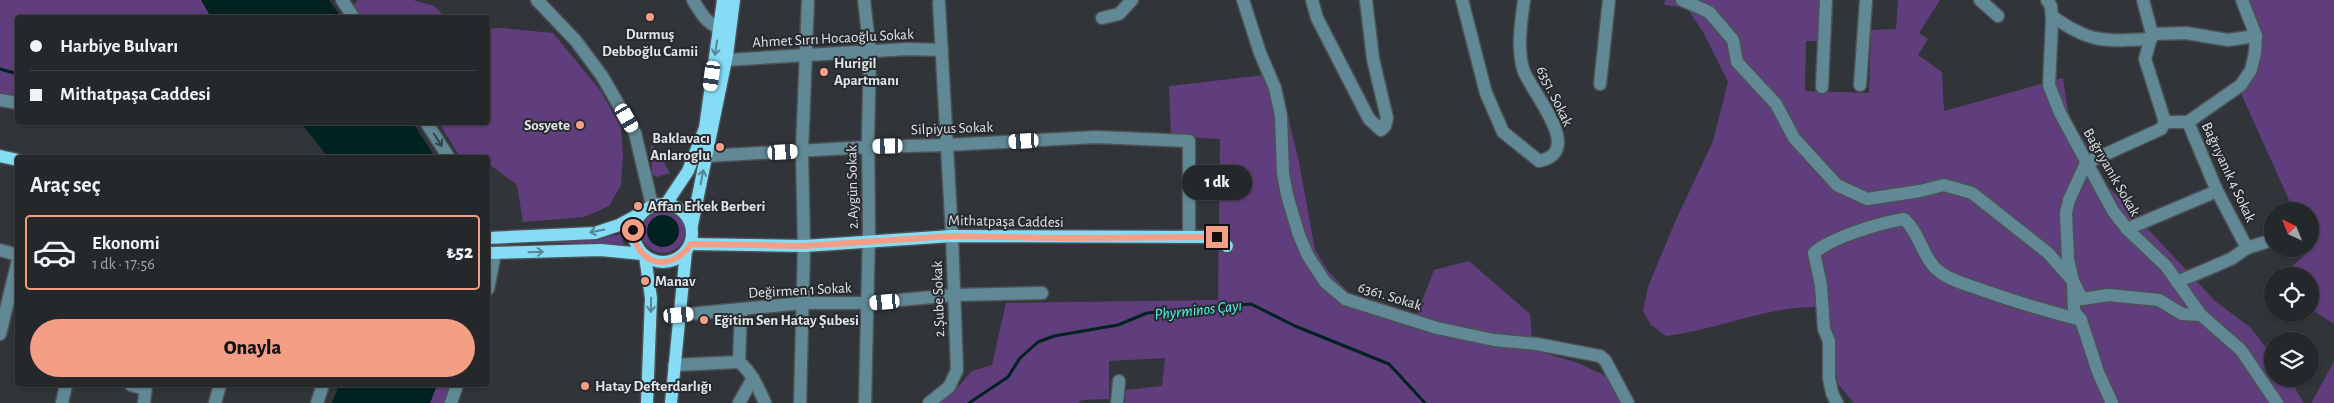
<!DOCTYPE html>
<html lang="tr">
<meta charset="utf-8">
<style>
:root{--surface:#25282b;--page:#2d3033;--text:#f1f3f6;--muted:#a3a6a9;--line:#424447;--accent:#f49e86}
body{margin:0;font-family:"Alegreya Sans",sans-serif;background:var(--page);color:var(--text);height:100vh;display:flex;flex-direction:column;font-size:19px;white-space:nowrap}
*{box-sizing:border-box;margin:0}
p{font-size:16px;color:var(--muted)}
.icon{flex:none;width:28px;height:28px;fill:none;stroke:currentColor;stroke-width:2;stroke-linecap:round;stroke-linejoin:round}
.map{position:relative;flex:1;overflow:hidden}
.drawer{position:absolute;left:15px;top:155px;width:475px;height:232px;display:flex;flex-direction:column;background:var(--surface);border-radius:5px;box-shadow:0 1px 4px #0004,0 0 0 1px var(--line)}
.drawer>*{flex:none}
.hud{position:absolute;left:15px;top:15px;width:475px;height:110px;border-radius:5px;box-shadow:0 1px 4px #0004,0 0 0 1px var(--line);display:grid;align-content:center;height:110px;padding:0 15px;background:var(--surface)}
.needle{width:32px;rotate:317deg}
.tools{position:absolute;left:2264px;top:202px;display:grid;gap:10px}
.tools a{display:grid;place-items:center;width:55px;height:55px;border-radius:50%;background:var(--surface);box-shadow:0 1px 4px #0004,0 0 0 1px var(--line);font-size:25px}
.end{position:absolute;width:22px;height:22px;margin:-11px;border:6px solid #f49e86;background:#111;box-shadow:0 0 0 2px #111}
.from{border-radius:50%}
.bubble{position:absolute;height:35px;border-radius:18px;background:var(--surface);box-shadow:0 1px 4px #0004,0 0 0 1px var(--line);font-size:16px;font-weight:800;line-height:35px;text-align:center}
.car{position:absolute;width:15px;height:30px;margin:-15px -8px;border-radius:6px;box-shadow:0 0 4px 1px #0007;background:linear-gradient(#fff 24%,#345 0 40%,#fff 0 76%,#345 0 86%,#fff 0)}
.hud b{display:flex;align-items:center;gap:18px;height:48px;font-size:19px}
.hud b+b{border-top:1px solid var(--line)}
.hud i{width:12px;height:12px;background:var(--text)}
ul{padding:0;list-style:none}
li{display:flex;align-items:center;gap:15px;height:75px;margin:0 10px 8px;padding:0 5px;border:2px solid transparent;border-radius:5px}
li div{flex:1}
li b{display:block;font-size:19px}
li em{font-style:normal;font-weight:800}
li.active{border-color:var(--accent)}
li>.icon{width:45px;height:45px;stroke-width:1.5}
h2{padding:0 15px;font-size:22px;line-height:60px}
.action{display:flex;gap:10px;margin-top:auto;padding:10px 15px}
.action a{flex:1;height:58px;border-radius:30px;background:var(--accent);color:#111;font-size:20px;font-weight:800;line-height:58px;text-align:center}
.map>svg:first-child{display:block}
.green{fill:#603e7d}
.water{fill:#002321}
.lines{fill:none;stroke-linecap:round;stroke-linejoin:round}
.stream{stroke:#002321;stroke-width:3}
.minor-casing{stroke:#4d5155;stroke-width:15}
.major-casing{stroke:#4d5155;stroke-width:15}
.minor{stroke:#608995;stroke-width:12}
.major{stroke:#84ddf5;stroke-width:12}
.oneway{stroke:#568492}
.oneway2{stroke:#354248}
.route{stroke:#f49e86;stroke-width:6}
.poi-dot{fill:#f49e86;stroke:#272b2f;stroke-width:2}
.labels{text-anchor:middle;stroke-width:4;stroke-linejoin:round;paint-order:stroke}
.poi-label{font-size:15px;font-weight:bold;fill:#e2e5e8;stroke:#272b2f;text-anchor:start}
.street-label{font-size:15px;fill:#e2e5e8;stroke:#272b2f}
.water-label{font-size:16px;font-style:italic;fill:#4efaed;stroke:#272b2f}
</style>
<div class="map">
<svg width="2334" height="403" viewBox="0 0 2334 403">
<rect width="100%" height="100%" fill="#313539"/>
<g class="green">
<polygon points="0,0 201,0 211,17 18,18 17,97 0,94"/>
<polygon points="358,0 413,0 434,6 445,17 362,17 353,6"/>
<path d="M1665,0h165l1,41h-25l-1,50 64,2 2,-63 25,-1 2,-29h42l-21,33 9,6 -10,16 24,17 2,39 119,-33 6,40 30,46 -6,6 122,131 36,27 21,28v23h17l15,24h-450l-16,-19 -11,-66 -12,-11c-51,0 -98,23 -149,29l-15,-11 -8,-14 5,-24 27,-65 38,-81 15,-59 -25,-50 -16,-24 -23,-3z"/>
<polygon points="2247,0 2334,0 2334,324 2310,309 2310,276 2282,276 2311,249 2310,211 2294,211 2240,91 2256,63"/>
<polygon points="501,28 553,33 600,90 621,126 623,156 621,185 609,206 584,217 523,222 517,185 496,169 488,165 488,158 460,157 439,123 488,122 488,29"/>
<polygon points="1265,75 1278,76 1299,162 1315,250 1328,271 1349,293 1377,307 1416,317 1434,270 1469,261 1530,314 1532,340 1541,352 1578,363 1610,378 1622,403 1125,403 1126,390 1162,386 1165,358 1109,361 1109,399 1082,400 1078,403 938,403 959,386 972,371 992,365 1006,303 1218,300 1220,139 1171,136 1169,86"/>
<polygon points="651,145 656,149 670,173 657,177 652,174"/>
<circle cx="663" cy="231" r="22"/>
<polygon points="621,234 624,245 596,243 490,243 594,239"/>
<polygon points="2334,361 2334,403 2312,403 2313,400"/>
<polygon points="437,385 459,385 452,403 430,403"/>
</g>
<g class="water">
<polygon points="201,0 329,0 341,17 211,17"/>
<polygon points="301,123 413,123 435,157 328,157"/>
<circle cx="663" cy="231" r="16"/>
<polygon points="339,385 437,385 430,403 332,403"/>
</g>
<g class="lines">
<g class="stream">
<polyline points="0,69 18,74"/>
<polyline points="969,403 1008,377 1020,358 1038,342 1054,336 1118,325 1147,313 1251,304 1295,326 1389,364 1425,403"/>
</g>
<g class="minor-casing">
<g id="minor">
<polyline points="342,0 354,18"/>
<polyline points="537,0 576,41 602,76 635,133 652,205"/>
<path d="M693,0c9,15 16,28 35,30"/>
<polyline points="864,0 870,52 868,136 869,231 865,403"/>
<polyline points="1243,0 1260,53 1275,88 1281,116 1283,173 1287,195 1299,235 1308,256 1325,282 1345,299 1437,328 1494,340 1537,344 1600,356 1605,360 1628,403"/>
<polyline points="1312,0 1317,18 1369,119 1381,130 1385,126 1387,118 1373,59 1366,0"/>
<path d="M1462,0l24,93 17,39 36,29c48,-9 -10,-71 -16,-92 -6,-23 -2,-46 1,-69"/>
<polyline points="1682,0 1709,12 1733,40 1737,62 1776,104 1794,138 1837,185 1867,199 1920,191 1944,185 1972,193 2048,253 2073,281 2082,299 2109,295 2159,300 2182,314 2201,315"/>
<polyline points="1980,0 1998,16"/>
<polyline points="2047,0 2051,6 2052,21 2049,85 2060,113 2113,211 2127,229 2166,266 2201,315 2241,350 2277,403"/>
<polyline points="2143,0 2152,34 2145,59 2165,122"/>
<path d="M2052,16c39,28 53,25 99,23"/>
<polyline points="1102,18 1119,14 1132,0"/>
<polyline points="2152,34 2186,33 2228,40 2256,36"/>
<polyline points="726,60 907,49 942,50"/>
<polyline points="1600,84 1609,0"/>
<polyline points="1860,85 1866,0"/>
<polyline points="1822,87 1826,0"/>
<polyline points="0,100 18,103"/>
<polyline points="426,122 449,158"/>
<polyline points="2165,122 2188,122 2241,85 2251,70 2255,53 2256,36 2242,0"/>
<polyline points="706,156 868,147 947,145 1096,137 1189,141 1189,237"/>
<polyline points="2127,229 2217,191"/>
<polyline points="2247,248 2272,240"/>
<polyline points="2292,249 2294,250"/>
<polyline points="0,250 18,255"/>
<polyline points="2177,282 2231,259 2247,248 2217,191 2188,122"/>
<polyline points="488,289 495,253"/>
<polyline points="679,315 803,303 868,303 954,295 1042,293"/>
<polyline points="0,334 18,260"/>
<polyline points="739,362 741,309"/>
<path d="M674,365l65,-3c12,9 20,27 26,41"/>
<polyline points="131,385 145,389"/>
<polyline points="62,403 66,385"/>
<polyline points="144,403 146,385"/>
<polyline points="215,403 220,385"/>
<polyline points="317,403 323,385"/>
<polyline points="451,403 457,385"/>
<polyline points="739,403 753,378"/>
<polyline points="800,403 804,246 802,151 808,0"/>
<polyline points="929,403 949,387 957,370 952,236 939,3"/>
<polyline points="1117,403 1119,381"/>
<path d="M1837,403l-5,-10 -3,-15v-37l-5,-12 -3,-44 -7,-32c18,-16 66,-30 90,-34 17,15 18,40 36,53 11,9 26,12 39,17 34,12 67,22 102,31"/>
<polyline points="2112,403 2098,372 2081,320 2074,311 2073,281 2068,259 2066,213 2069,200 2086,163 2161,129 2165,122"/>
</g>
</g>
<g class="major-casing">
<g id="major">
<polyline points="0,156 18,160"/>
<circle cx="663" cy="233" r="29"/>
<polyline points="666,204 688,171 705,128 723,0"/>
<polyline points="692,225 727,55 734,0"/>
<polyline points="488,238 595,233 619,225 641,213"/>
<polyline points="691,244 804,246 952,236 1217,237 1227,246"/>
<polyline points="488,253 601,250 642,254"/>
<polyline points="645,256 651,298 647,403"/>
<polyline points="671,403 686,251"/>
</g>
</g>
<use href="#minor" class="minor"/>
<use href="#major" class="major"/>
</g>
<defs><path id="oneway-shaft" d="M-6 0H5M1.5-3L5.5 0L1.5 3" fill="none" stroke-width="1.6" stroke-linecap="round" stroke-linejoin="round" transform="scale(1.25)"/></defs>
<g class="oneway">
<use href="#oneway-shaft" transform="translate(716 48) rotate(98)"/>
<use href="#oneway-shaft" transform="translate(702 177) rotate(-79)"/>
<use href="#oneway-shaft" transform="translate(597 231) rotate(169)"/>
<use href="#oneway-shaft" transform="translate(536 252) rotate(-2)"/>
<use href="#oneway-shaft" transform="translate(651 305) rotate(91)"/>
</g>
<use class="oneway2" href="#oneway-shaft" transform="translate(438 140) rotate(57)"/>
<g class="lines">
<path class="route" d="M633,230c3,36 39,43 58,14l113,2 148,-10 110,2 155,-1"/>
</g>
<g class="poi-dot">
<circle cx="650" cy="17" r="5"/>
<circle cx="824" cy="72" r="5"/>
<circle cx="580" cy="125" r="5"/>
<circle cx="720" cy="147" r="5"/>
<circle cx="638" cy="206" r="5"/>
<circle cx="645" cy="281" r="5"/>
<circle cx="704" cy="320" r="5"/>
<circle cx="585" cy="386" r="5"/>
</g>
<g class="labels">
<g class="poi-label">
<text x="650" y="39" text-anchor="middle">Durmuş<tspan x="650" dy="17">Debboğlu Camii</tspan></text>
<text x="834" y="68">Hurigil<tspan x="834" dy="17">Apartmanı</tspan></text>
<text x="570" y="130" text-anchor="end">Sosyete</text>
<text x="710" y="143" text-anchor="end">Baklavacı<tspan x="710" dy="17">Anlaroglu</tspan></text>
<text x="648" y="211">Affan Erkek Berberi</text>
<text x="655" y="286">Manav</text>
<text x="714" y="325">Eğitim Sen Hatay Şubesi</text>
<text x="595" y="391">Hatay Defterdarlığı</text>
</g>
<g class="street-label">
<text transform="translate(833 38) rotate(-3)" y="5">Ahmet Sırrı Hocaoğlu Sokak</text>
<text transform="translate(1555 96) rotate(64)" y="5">6351. Sokak</text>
<text transform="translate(952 128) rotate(-2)" y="5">Silpiyus Sokak</text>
<text transform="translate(2112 172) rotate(60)" y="5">Bağrıyanık Sokak</text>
<text transform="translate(2229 172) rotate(65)" y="5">Bağrıyanık 4 Sokak</text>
<text transform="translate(852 187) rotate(-91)" y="5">2.Aygün Sokak</text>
<text transform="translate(1006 221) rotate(1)" y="5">Mithatpaşa Caddesi</text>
<text transform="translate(800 290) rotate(-3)" y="5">Değirmen 1 Sokak</text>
<text transform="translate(1390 296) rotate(17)" y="5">6361. Sokak</text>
<text transform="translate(938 299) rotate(-92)" y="5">2.Şube Sokak</text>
</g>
<g class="water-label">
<text transform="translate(1198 309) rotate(-6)" y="6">Phyrminos Çayı</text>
</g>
</g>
</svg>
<div class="tools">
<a><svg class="needle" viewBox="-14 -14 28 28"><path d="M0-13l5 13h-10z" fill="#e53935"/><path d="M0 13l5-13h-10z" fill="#a3a6a9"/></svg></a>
<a><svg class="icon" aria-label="locate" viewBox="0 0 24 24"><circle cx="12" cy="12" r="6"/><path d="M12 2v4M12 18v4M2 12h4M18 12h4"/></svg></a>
<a><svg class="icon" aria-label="layers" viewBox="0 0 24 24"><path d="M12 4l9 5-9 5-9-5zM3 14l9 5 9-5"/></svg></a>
</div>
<i class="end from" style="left:633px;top:230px"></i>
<i class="end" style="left:1217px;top:237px"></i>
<div class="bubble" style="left:1182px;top:165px;width:70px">1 dk</div>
<i class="car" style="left:712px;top:76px;rotate:188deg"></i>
<i class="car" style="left:627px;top:118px;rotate:150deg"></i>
<i class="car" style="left:1024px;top:141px;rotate:267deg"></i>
<i class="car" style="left:888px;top:146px;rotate:269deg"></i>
<i class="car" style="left:783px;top:152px;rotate:87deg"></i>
<i class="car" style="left:885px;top:302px;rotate:265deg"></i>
<i class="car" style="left:679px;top:315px;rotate:85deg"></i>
<div class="hud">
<b><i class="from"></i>Harbiye Bulvarı</b>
<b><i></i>Mithatpaşa Caddesi</b>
</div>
<section class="drawer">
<h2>Araç seç</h2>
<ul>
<li class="active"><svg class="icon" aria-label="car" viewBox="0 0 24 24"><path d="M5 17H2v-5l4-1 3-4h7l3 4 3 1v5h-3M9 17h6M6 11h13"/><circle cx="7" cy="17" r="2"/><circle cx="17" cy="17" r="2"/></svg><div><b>Ekonomi</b><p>1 dk · 17:56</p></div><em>₺52</em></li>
</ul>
<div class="action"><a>Onayla</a></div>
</section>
</div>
